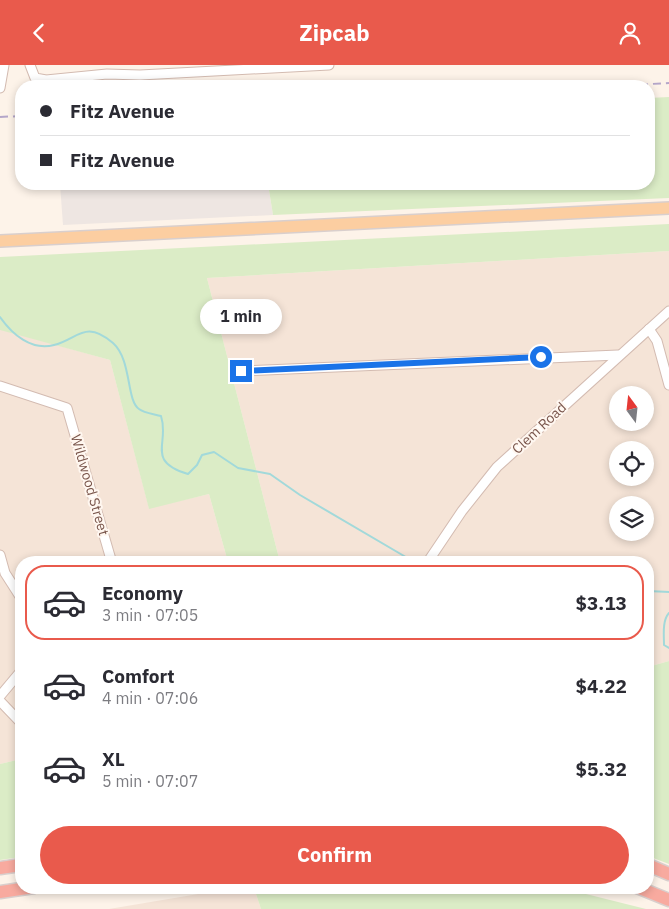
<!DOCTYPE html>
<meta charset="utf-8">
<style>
:root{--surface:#fff;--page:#f7f7f7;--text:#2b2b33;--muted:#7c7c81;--line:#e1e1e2;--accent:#e95a4c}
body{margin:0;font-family:"IBM Plex Sans",sans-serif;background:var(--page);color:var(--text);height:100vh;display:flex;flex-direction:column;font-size:19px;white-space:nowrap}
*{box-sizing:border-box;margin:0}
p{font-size:16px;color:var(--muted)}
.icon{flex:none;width:28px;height:28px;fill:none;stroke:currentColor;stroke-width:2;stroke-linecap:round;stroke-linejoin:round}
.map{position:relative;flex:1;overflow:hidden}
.side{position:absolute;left:15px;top:491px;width:639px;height:338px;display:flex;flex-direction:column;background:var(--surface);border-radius:20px;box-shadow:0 2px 8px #0003}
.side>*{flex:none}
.hud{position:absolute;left:15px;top:15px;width:640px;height:110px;border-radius:20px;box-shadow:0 2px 8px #0003;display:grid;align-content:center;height:110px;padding:0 25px;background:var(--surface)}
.needle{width:32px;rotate:345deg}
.buttons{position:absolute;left:609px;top:321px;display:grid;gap:10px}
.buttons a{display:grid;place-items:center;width:45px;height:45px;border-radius:50%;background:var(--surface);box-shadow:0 2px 8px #0003;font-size:25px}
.end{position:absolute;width:22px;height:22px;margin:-11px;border:6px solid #1a73e8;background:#fff;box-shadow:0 0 0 2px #fff}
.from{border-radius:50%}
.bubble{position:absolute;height:35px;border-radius:18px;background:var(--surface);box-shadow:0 2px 8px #0003;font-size:16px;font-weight:700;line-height:35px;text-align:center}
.hud b{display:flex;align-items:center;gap:18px;height:48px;font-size:19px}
.hud b+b{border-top:1px solid var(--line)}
.hud i{width:12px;height:12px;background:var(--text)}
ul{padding:9px 0 0;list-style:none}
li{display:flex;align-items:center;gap:15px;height:75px;margin:0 10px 8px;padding:0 15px;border:2px solid transparent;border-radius:20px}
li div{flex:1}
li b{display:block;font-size:19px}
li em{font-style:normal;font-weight:700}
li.selected{border-color:var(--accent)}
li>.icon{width:45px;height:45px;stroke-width:1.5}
.cta{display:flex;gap:10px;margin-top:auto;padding:10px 25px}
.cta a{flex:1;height:58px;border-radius:30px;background:var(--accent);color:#fff;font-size:20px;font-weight:700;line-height:58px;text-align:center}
header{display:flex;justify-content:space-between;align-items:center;height:65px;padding:0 25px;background:var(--accent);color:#fff;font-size:22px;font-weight:700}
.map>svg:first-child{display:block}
.residential{fill:#f5e4d7;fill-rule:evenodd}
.industrial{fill:#eee6e2}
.green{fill:#dbecc6}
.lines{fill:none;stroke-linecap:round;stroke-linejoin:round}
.stream{stroke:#a2d9da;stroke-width:2}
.minor-casing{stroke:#d3bbb1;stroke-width:11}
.major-casing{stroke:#d9cfcd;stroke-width:14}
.highway-casing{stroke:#d9cfcd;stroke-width:15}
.minor{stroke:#fff;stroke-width:9}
.major{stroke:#fccea1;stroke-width:11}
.highway{stroke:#f8aa9f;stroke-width:12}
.rail{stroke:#b4a6c9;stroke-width:2;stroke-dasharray:8 5;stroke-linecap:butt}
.route{stroke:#1a73e8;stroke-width:6}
.labels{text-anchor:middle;stroke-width:4;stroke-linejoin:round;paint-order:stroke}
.street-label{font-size:14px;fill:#79554b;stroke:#fff7f0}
</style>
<header><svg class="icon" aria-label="back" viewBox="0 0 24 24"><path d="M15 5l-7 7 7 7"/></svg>Zipcab<svg class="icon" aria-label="person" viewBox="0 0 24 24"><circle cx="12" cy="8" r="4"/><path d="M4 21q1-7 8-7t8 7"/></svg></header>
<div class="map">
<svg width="669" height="844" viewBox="0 0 669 844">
<rect width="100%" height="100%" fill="#fdf3e9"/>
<g class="residential">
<path d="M669,186v410l-21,6v-104l-368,-1 -73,-284zM618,330h27v28h-27zM618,385h27v27h-27zM618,440h27v28h-27z"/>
<polygon points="0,264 110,295 149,443 209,429 228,497 21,498 21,694 0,699"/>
<polygon points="240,822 254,823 261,844 109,844"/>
</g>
<polygon class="industrial" points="60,119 268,119 273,150 63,160"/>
<g class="green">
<polygon points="669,32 669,133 273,150 268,119 649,119 649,33"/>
<polygon points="669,159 669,186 207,213 280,497 228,497 209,429 149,444 110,295 0,265 0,192"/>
<polygon points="669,596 669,799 648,791 648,602"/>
<polygon points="21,694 21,792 0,795 0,699"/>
<polygon points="254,823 550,823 586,829 646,844 261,844"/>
</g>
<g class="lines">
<g class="stream">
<path d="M0,252c12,17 31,34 54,28 24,-6 31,-26 59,-2 19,17 13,57 26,66 5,4 15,5 22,7 9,27 -16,45 27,58l9,-9 5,-10 12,-3 24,16 32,6 30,21 116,68"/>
<polyline points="648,526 669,527"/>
<path d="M669,548c-7,8 -5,22 -5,32l5,3"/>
</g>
<g class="minor-casing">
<g id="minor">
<polyline points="30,0 35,13 46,15 107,9 140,10 329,0"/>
<polyline points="0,23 4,0"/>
<polyline points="649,264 657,276 669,320"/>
<polyline points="241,306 618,290"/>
<polyline points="0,321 67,343 112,498"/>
<polyline points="0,490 5,508 21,533"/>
<polyline points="427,498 462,446 497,402 669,246"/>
<polyline points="0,631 21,606"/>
<polyline points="0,636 21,658"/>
</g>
</g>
<g class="major-casing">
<polyline id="major" points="0,176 669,143"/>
</g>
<g class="highway-casing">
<g id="highway">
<polyline points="648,800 669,809"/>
<polyline points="0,803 21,800"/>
<polyline points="637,822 669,835"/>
<polyline points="0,827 34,822"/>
</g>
</g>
<use href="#minor" class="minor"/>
<use href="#major" class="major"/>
<use href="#highway" class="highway"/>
<g class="rail">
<polyline points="614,21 669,18"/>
<polyline points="0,52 21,51"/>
</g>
</g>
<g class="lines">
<polyline class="route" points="241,306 541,292"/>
</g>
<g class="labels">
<g class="street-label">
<text transform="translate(539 363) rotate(-43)" y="5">Clem Road</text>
<text transform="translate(90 420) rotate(74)" y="5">Wildwood Street</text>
</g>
</g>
</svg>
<div class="buttons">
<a><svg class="needle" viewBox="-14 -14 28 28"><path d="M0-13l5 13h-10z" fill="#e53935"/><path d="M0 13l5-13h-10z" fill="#7c7c81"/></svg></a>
<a><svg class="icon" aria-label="locate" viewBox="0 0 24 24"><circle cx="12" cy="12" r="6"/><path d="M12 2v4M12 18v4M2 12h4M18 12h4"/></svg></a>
<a><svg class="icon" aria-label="layers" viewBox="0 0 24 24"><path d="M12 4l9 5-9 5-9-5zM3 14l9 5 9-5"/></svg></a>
</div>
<i class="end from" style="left:541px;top:292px"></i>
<i class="end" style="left:241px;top:306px"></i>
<div class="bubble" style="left:200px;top:234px;width:82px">1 min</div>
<div class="hud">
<b><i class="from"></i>Fitz Avenue</b>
<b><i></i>Fitz Avenue</b>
</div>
<section class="side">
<ul>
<li class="selected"><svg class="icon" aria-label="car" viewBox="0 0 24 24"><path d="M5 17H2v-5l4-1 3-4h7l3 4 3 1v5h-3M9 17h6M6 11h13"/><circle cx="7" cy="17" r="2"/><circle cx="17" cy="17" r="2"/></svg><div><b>Economy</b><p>3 min · 07:05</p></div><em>$3.13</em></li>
<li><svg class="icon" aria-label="car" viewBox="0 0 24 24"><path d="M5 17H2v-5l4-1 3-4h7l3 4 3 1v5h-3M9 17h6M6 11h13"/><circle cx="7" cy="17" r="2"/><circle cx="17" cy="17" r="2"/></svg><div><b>Comfort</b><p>4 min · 07:06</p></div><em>$4.22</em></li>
<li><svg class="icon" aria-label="car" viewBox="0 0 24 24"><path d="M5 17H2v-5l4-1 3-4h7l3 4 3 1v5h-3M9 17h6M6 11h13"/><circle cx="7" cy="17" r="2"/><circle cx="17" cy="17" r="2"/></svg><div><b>XL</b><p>5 min · 07:07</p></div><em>$5.32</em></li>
</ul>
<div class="cta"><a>Confirm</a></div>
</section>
</div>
